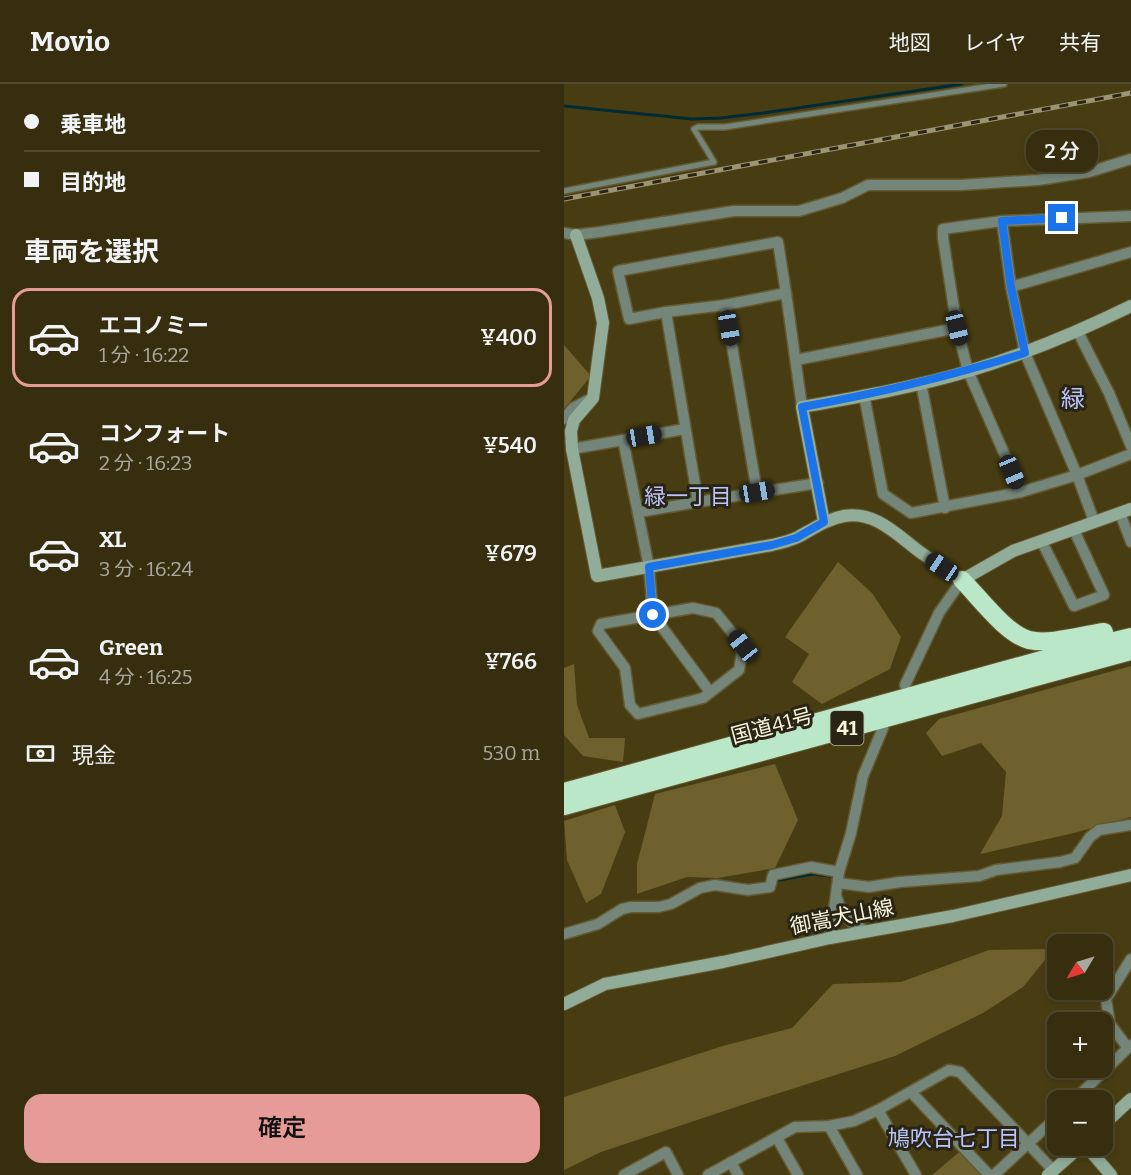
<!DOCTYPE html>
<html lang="ja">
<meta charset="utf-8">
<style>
:root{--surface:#362e0e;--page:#3d3617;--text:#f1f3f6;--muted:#aaa89e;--line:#504a2e;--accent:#e69b98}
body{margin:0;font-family:Bitter,"Noto Sans JP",serif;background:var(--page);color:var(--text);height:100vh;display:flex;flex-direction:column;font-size:22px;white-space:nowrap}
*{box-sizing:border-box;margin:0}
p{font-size:20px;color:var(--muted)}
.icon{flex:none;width:33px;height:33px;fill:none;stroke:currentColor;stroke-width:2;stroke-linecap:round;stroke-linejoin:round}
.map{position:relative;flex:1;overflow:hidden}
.side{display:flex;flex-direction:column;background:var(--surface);width:564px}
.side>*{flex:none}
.hud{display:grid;align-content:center;height:132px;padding:0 24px;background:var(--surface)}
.needle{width:39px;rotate:232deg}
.tools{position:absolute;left:483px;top:850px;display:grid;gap:12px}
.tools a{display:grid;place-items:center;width:66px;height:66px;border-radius:12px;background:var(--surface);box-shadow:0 3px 9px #0003,0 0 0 2px var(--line);font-size:30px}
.end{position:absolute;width:27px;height:27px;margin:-14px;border:8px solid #1a73e8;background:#fff;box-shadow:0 0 0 3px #fff}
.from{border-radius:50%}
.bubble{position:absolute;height:42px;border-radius:18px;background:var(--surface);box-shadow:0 3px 9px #0003,0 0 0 2px var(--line);font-size:20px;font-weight:600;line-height:42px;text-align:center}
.car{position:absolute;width:18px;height:36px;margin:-18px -9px;border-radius:8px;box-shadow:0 0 4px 2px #0007;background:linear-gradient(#222 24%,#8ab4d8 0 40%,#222 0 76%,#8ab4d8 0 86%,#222 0)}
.hud b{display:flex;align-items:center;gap:21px;height:57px;font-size:22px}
.hud b+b{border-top:2px solid var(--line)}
.hud i{width:15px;height:15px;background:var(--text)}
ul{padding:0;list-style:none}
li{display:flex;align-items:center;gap:18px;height:99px;margin:0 12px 9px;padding:0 12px;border:3px solid transparent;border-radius:18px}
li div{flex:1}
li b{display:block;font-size:22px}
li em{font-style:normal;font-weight:600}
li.current{border-color:var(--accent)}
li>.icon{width:54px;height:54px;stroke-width:1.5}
h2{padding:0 24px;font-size:27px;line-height:72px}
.pay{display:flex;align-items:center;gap:15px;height:66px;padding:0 24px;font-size:22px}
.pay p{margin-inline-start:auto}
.cta{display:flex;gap:12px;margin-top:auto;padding:12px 24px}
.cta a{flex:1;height:69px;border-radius:18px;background:var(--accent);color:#111;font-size:24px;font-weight:600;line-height:69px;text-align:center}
header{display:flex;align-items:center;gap:36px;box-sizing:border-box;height:84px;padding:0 30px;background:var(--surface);border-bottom:2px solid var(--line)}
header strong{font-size:28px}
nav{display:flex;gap:33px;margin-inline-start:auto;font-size:21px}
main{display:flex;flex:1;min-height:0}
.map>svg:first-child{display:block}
.green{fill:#6e612e}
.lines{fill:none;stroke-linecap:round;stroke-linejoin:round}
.stream{stroke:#002b34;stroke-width:3}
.lane-casing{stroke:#645a32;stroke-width:8}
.street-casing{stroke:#645a32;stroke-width:13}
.secondary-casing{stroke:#645a32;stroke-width:14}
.highway-casing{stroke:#645a32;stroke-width:20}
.lane{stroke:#748579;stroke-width:5}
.street{stroke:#748579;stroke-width:10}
.secondary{stroke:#91ad99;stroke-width:12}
.highway{stroke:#bbe7c9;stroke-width:18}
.rail-casing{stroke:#9c9472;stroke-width:5}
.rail{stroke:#292413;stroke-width:3;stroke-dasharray:9;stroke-linecap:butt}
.route{stroke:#1a73e8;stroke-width:8}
.labels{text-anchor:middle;stroke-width:6;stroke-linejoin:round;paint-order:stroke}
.shield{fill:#292413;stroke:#bbb6a0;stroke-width:1.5}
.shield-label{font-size:20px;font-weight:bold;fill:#faf4dd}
.street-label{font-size:21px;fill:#faf4dd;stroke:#292413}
.neighbourhood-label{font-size:22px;fill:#b9c5fd;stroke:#292413}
.quarter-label{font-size:24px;fill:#b9c5fd;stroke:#292413}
</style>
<header>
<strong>Movio</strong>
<nav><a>地図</a><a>レイヤ</a><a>共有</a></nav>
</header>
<main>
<section class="side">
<div class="hud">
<b><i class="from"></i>乗車地</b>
<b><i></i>目的地</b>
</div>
<h2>車両を選択</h2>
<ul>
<li class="current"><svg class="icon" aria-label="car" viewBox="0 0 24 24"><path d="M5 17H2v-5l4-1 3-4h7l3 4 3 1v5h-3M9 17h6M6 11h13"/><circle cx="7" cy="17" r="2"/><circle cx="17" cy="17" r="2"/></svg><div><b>エコノミー</b><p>1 分 · 16:22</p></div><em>¥400</em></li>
<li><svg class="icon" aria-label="car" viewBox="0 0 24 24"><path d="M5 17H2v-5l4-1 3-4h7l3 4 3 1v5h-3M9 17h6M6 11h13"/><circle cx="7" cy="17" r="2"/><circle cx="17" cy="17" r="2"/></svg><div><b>コンフォート</b><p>2 分 · 16:23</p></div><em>¥540</em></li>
<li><svg class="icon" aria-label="car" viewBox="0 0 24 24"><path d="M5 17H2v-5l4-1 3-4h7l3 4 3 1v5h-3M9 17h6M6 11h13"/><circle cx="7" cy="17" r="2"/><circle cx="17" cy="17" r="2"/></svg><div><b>XL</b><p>3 分 · 16:24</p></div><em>¥679</em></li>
<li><svg class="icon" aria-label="car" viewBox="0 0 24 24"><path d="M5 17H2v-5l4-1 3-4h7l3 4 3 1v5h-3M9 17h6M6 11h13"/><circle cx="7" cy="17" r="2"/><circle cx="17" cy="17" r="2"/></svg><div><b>Green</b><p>4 分 · 16:25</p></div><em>¥766</em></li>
</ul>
<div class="pay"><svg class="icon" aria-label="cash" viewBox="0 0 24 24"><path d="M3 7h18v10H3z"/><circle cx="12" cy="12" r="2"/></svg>現金<p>530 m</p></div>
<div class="cta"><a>確定</a></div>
</section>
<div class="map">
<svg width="567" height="1091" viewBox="0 0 567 1091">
<rect width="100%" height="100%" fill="#483d12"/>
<g class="green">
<polygon points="0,261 27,292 0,325"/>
<polygon points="274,478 308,509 337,553 326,585 258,620 228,598 245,570 221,553"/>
<polygon points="10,580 13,621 25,654 61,654 59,678 19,672 0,651 0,584"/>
<polygon points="567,582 567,733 510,749 416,770 438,732 442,688 417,659 378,672 362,649 375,635"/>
<polygon points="211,680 234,736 211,784 154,794 123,793 73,810 73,780 91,710"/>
<polygon points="51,721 61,748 37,810 22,819 3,776 0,737"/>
<polygon points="490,865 459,903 419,929 331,972 187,1018 37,1068 0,1086 0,1013 159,962 228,944 269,900 337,898 425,866"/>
<polygon points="400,1064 425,1091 368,1091"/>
</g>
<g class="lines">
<g class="stream">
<polyline points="0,22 128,35 157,34 199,29 398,0"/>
<polyline points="210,797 249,790 272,793"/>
</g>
<g class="lane-casing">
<polyline id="lane" points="0,107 150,78 130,45 134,43 161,43 440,0"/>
</g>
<g class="street-casing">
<g id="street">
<polyline points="438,137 567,132"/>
<polyline points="0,149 12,151 36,148 170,127 235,127 278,114 304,101 397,101 474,96 525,88 567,75"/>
<polyline points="447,203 461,269 513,391 530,437"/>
<polyline points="161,221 193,408"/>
<polyline points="102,228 65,235 54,187 214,158 222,209"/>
<polyline points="514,248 545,309 567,362"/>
<polyline points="232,276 393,244"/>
<polyline points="357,299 381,424"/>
<polyline points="300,311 319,410 347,429 457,408 513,391 567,370"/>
<polyline points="238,323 222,209 161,221 102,228 134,418 254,399"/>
<polyline points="0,335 9,324 28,314"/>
<polyline points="59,356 85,483 89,531 146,608"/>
<polyline points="8,365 121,345"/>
<polyline points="457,408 404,287 393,244 379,154 379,145 438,137 447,203 567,168"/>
<polyline points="75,428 134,418"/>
<polyline points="556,429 567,458"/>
<polyline points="478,458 510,522 540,511 510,446"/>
<polygon points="129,524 152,529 179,562 175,586 139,614 74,630 66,621 61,584 34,547 37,540"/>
<polyline points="341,601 375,529 398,496"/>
<polyline points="274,799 305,803 336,798 415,792 432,786 496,778 511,774 526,753 535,746 567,741"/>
<path d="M273,814c5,18 14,26 30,33"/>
<polyline points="0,850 34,840 58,825 67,823 95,823 107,820 136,804 151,801 184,806 206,803 209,791 247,783 275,788"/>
<polyline points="266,854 275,788 287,749 299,692 319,644"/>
<polyline points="564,964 546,940 542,915 567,875"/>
<polyline points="347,1008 425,1091"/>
<polyline points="509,1017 567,961"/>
<polyline points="314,1026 352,1091"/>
<polyline points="265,1042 293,1091"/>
<polyline points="213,1054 234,1091"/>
<polyline points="167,1078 174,1091"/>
<polyline points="60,1091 102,1068 114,1091"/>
<polyline points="144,1091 231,1043 265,1042 290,1037 314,1026 385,986 396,988 489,1086"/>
<polyline points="430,1091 494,1032"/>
</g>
</g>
<g class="secondary-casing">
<g id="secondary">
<path d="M12,151l22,63 5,25 -10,75 -19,22 -3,11 1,18 25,127 175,-31c9,-2 18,-4 26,-8 15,-8 29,-18 46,-21 32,-5 53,19 76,36 14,10 28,19 42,28l51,-29 118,-42"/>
<path d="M260,438l-22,-115c56,-10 113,-20 167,-36 56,-17 109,-39 162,-65"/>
<polyline points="0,920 41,900 159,878 266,854 389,832 567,791"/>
<polyline points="538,1042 567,1015"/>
<polyline points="522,1062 547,1091"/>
<polyline points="484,1091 517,1062"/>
</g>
</g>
<g class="highway-casing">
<g id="highway">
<path d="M398,496c17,17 44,54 67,60 21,5 53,-5 75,-8"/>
<polyline points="0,708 517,565 567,553"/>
<polyline points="0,722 567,567"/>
</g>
</g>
<use href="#lane" class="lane"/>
<use href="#street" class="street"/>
<use href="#secondary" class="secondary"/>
<use href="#highway" class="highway"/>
<g class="rail-casing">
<polyline id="rail" points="0,115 567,9"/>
</g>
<use href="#rail" class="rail"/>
</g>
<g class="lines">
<path class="route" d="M89,531l-4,-48 123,-22 24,-7 28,-16 -22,-115c78,-14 149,-31 223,-54l-14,-66 -9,-66 60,-3"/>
</g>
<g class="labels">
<rect class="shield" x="266.5" y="627" width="33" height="34" rx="4.5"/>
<g class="shield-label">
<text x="283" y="651">41</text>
</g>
<g class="street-label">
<text transform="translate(208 642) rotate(-15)" y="7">国道41号</text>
<text transform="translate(278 833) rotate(-11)" y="7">御嵩犬山線</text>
</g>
<g class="neighbourhood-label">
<text x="124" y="420">緑一丁目</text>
<text x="390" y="1062">鳩吹台七丁目</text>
</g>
<g class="quarter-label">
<text x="509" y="323">緑</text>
</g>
</g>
</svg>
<div class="tools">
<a><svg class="needle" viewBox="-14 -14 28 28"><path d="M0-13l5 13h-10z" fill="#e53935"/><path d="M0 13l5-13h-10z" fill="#aaa89e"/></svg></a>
<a>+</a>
<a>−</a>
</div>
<i class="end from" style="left:89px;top:531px"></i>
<i class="end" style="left:498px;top:134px"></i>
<div class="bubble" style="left:462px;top:46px;width:72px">2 分</div>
<i class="car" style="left:165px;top:244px;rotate:170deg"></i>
<i class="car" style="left:393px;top:244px;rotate:166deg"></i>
<i class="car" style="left:80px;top:352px;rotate:80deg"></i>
<i class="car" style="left:448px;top:388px;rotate:157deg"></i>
<i class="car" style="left:193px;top:408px;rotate:81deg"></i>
<i class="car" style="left:378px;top:483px;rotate:304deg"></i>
<i class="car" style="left:179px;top:562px;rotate:321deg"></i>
</div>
</main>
